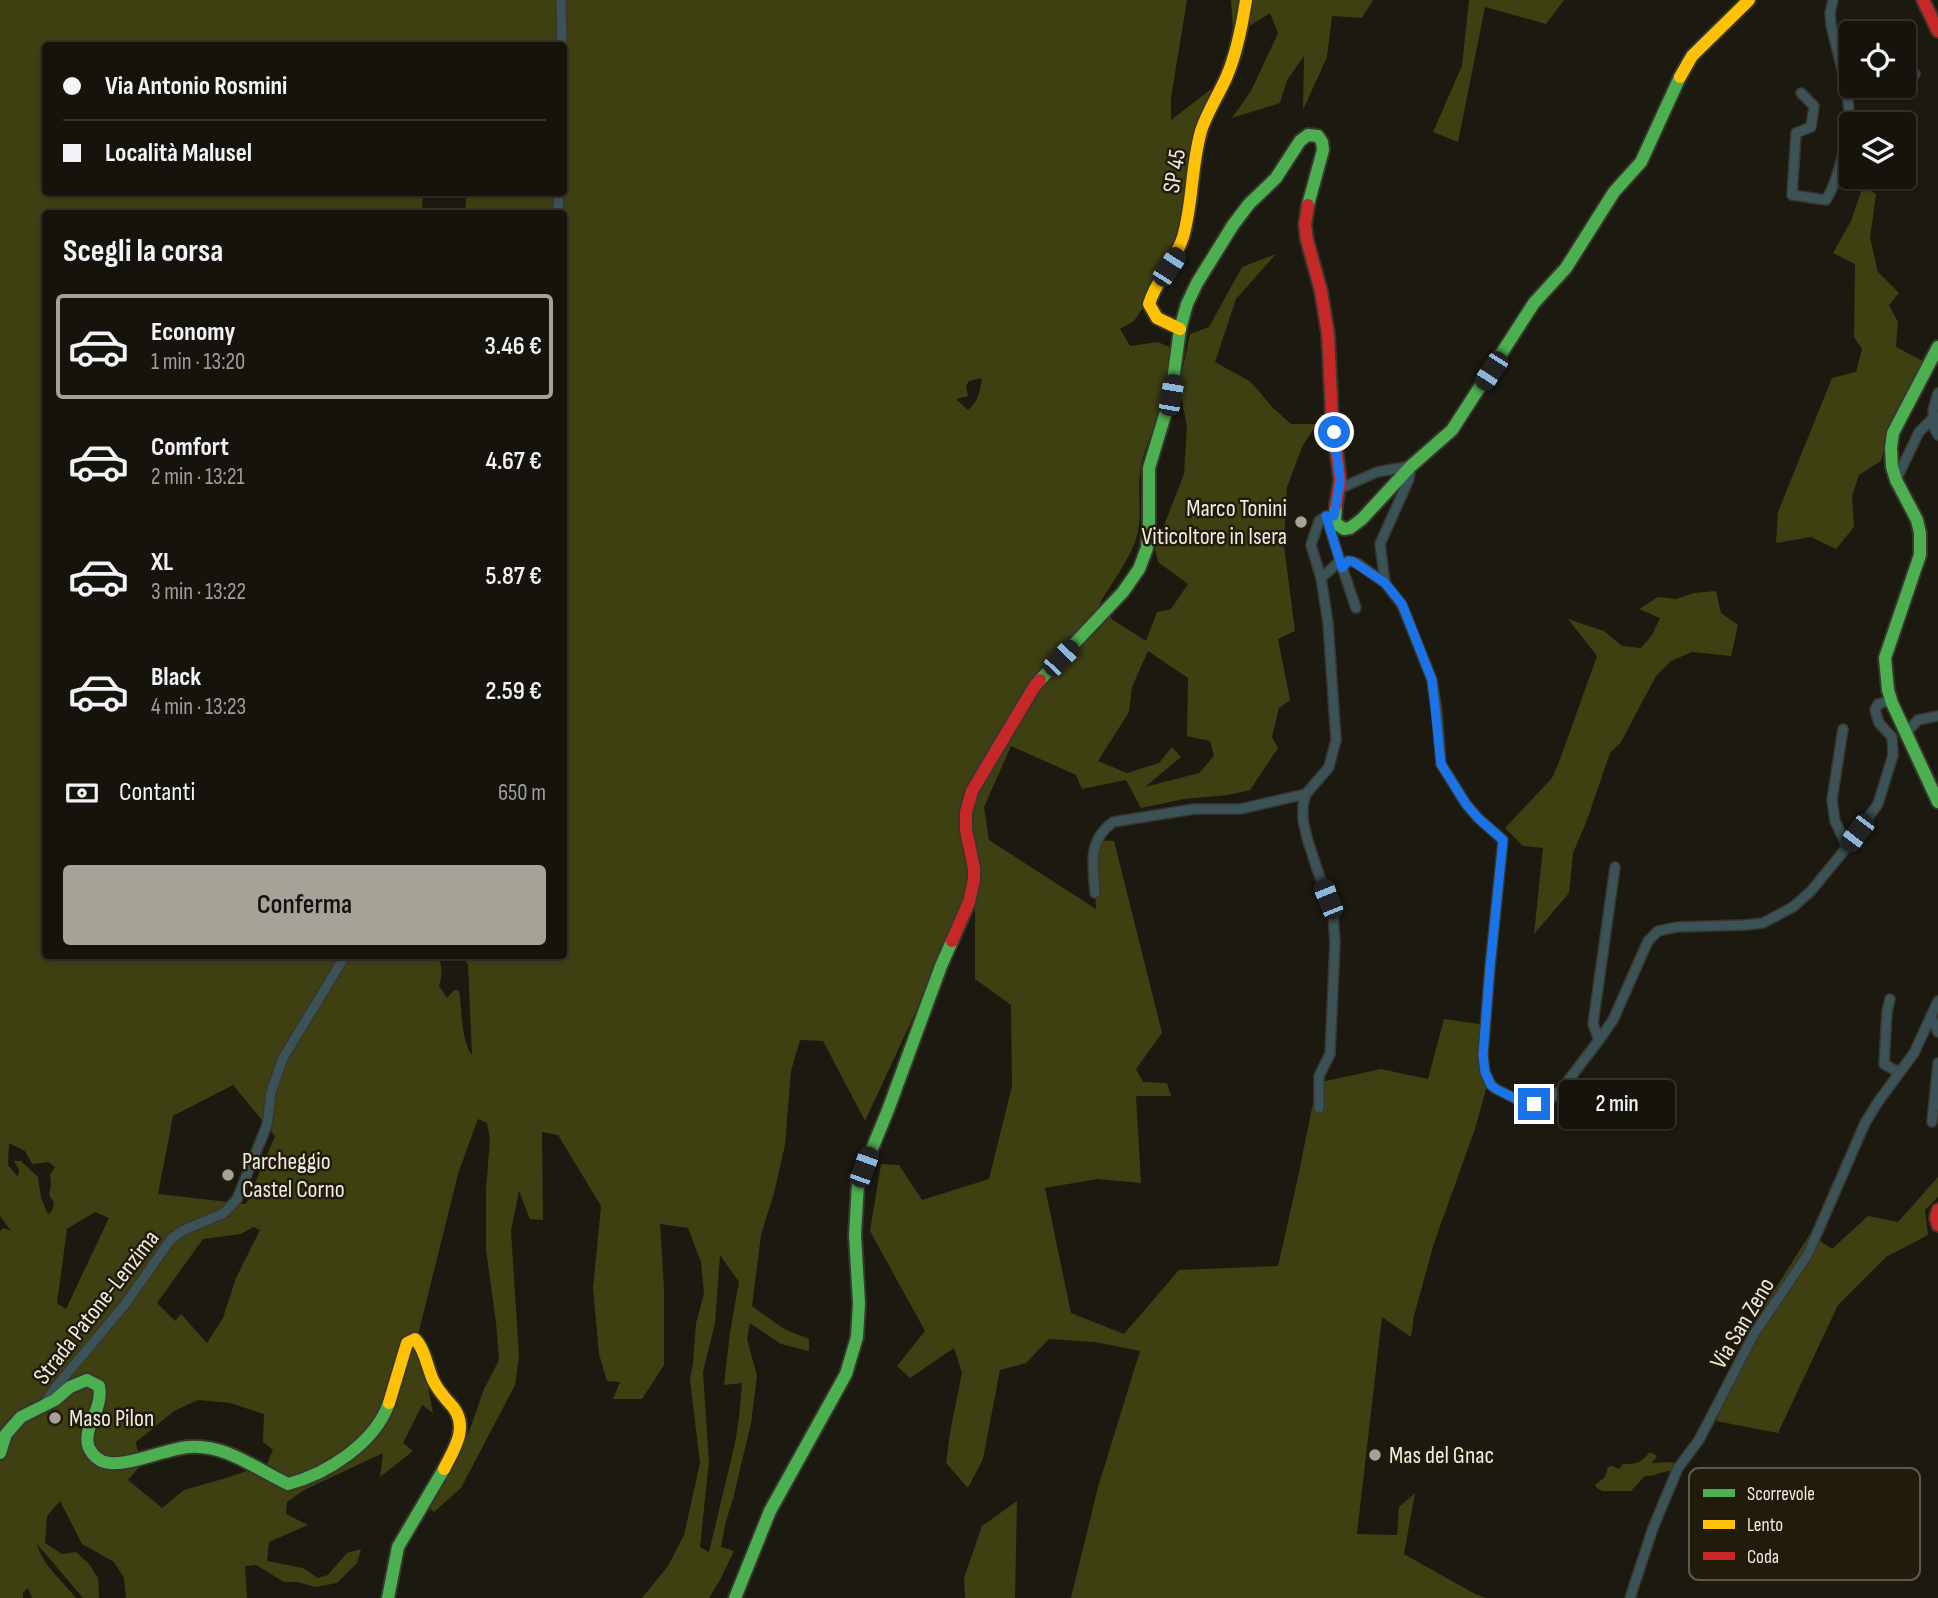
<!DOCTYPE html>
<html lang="it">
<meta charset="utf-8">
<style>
:root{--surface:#15130c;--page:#22201a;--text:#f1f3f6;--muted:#9d9e9d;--line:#34322d;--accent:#a6a298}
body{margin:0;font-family:"Sofia Sans Condensed",sans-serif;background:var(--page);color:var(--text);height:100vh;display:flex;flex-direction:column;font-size:26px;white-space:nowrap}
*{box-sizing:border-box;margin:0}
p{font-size:23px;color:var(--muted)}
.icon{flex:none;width:38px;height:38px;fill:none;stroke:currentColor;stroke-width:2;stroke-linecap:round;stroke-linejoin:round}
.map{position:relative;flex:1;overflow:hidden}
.drawer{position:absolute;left:42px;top:210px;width:525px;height:749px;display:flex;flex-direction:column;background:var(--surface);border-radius:7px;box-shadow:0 2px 5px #0004,0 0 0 2px var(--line)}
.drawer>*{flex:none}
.top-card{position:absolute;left:42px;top:42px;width:525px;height:154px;border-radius:7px;box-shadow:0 2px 5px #0004,0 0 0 2px var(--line);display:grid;align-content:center;height:154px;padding:0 21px;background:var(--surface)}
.buttons{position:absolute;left:1839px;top:21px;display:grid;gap:14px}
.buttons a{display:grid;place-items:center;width:77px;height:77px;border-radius:7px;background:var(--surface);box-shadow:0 2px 5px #0004,0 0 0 2px var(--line);font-size:35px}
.end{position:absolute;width:32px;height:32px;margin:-16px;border:9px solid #1a73e8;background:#fff;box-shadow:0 0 0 4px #fff}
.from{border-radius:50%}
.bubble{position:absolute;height:49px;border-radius:7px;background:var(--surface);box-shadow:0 2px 5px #0004,0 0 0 2px var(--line);font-size:23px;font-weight:600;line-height:49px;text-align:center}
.car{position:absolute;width:21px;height:42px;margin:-21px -10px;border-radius:9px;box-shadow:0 0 5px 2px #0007;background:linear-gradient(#222 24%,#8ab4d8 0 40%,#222 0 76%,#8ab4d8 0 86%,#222 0)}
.top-card b{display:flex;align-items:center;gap:24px;height:66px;font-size:26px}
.top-card b+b{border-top:2px solid var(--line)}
.top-card i{width:18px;height:18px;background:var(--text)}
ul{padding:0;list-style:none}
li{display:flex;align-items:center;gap:21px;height:105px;margin:0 14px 10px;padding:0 7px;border:4px solid transparent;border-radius:7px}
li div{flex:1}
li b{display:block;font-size:26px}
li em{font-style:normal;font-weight:600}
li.selected{border-color:var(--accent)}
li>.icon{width:63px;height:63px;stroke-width:1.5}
h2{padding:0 21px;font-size:32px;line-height:84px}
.pay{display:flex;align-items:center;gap:18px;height:77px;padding:0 21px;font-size:26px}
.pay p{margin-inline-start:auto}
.cta{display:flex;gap:14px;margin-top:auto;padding:14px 21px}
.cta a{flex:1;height:80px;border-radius:7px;background:var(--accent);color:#111;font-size:28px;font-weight:600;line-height:80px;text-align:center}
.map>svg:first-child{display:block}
.green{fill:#3e4012;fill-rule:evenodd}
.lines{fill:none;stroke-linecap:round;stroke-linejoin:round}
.street-casing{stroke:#39362e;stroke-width:12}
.fast-casing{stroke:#39362e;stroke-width:16}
.slow-casing{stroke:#39362e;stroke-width:16}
.jam-casing{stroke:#39362e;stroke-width:16}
.street{stroke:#3b5256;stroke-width:9}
.fast{stroke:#4caf50;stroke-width:12}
.slow{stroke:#ffc107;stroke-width:12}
.jam{stroke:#c62828;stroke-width:12}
.route{stroke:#1a73e8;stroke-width:9}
.poi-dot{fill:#a6a298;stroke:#211b0b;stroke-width:2.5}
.labels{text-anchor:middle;stroke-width:5;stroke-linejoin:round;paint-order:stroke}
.street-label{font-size:24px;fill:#f0ece2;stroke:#211b0b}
.poi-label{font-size:24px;fill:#f0ece2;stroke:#211b0b;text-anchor:start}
.key{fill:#211b0b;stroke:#5f5a4c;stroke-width:2}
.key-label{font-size:19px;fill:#f0ece2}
</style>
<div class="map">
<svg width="1938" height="1598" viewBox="0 0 1938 1598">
<rect width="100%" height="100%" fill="#1c1910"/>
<g class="green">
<path d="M0,0h1187l-16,98v22l39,-30h8l-38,143 -38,76 -8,12 -14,8 10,17 28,-4 11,5c9,39 -21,83 -28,120 -5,25 3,51 -6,75 -7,19 -25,44 -35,61l13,17 33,21 11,-29 14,-3 17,-25 -30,-22 -3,-13 29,-75 3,-48 -8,-39 11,-53 19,-7 33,-60 34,-13 -40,45 -21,63 36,20 22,26 18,16h26l-14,21 -16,42 -3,59 11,85 -17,8 12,61 -11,8 -7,29 6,11 -28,42 -22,5 -44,4 -43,9 -15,-28 -44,9 -6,-14 -65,-29 -27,61 5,33 107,69 -4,-69 22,1 48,192 -26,36 7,13 24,1 4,13h-35l5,87 -44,-4 -52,9 26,125 53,21 55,-64 99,-4 19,-84 20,-99 64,-14 47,10 16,-60 43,6 -1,24 3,29 -14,51 -41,114 -20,73 -3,21 -29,-20 -25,217 40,1 2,-28 16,-14 -11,61 71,40 11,4h-415l27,-111 42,-136 -45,-9 -46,-3 -23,24 -26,7 -17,89 -15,29 -22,-25 4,-30 12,-60 -8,-25 -44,30 -13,-12 28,-35 -55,-100 11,-67 18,1 23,35 67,-21 23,-93 -1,-81 -36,-26v-95l-110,237 -42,-80 -23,-1 -9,31 -6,74 -11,48 -13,42 -9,71 32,23 25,10v12l-28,-7 -31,-21 -3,16 10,37 -6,47 -18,76 -7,22 -5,26 13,4 -14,29 -11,18h-67l26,-32 16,-31 16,-72 -10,-83 3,-17 3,-40 8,-29 -3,-32 -13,-34 -28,-4 4,64v77l-22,34h-29l7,-17 -13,-1 -8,-27 -6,-65 8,-83 -43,-71 -16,-3 1,88 -13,-1 -11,-28 -8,40 8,125 -4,29 -54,103 -27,24 -6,-5 41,-75 15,-43 15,-29 -3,-38 -10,-72v-61l4,-50 -3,-16 -9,-4 -20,55 -40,161 15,78 -11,-8 -19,38 10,8 -33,26 3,-24 -79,37 -17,12 -1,12 22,11 -39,17 -2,19 36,7 15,10 10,-3 19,-22 14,-4 -4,14 -20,20 -21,4 -19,-5h-13l-28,-17 -11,1 2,32h-121l-2,-20 -10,-16 -32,-18 -22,-43 -13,15 -2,27 17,11 14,-2 13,12 9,14 1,20h-16l-46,-54c6,22 25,36 39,54h-44l-4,-10 -5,5v5h-23v-367l3,-3 8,3 -11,-15zM46,46h518v146l-99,1 1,6 -1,14 99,1v507l2,6 -2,10v219h-105l9,8 4,91c-11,-14 -10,-45 -13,-64l-5,-1 -7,8 -8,-12c3,-11 4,-19 -1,-30h-392v-742l372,-1 4,-3 1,-17 -377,-1zM982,378c-2,13 -4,24 -14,32l-12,-11 12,-3 -2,-10 3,-5zM1148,651l40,27 -1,58 23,5 4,15 -15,17 -54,14 36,-30 -9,-10 -13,16 -32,10 -29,-12 31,-49 3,-25zM233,1085l42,51 -29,68 -88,-10 15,-78zM9,1143l16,8 7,13 16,-2 7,5 -5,8 1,10 -2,10 5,7 -2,9 -4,3 -7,-16 -3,-21 -17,-16h-7l5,9 -1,7 -10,-12zM95,1212l14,6 -43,91 -9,-6 10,-74zM253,1227l7,3 -24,48 -13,40 -16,25 -26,-29 -6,7 -18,-18 46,-64 38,-5zM720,1255l19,27 -9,50 -6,53 18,-2 -3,35 -4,25 -26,109 -9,-5 9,-86 -6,-89 12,-49zM198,1400l32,3 34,11 -1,28 10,8 -6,14 -41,14 -42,12 -22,18 -34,-28 12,-14 -4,-24 38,-31z"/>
<polygon points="1231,0 1373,0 1362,18 1332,16 1327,57 1303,110 1304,56 1287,80 1280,103 1232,118 1251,91 1278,33 1270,13 1251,25 1233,29"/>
<polygon points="1469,0 1564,0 1546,24 1485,7 1458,142 1433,132 1462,66"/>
<polygon points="1863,186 1876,194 1870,238 1878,272 1899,293 1889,305 1898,322 1896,347 1925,362 1901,403 1888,432 1881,461 1859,475 1852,496 1854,527 1836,549 1811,537 1776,543 1778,512 1832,378 1856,372 1862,349 1854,337 1855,264 1833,253 1851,221"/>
<polygon points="1716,591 1721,613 1738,625 1731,656 1692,652 1671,661 1656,676 1621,742 1610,753 1587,820 1573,853 1569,893 1534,934 1543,848 1523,846 1505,828 1552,778 1558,765 1597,656 1568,619 1604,631 1622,646 1641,648 1652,635 1660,618 1639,609 1658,597 1676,599 1694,593"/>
<polygon points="1938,1177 1938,1197 1925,1210 1928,1235 1886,1257 1838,1305 1778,1433 1716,1421 1766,1303 1810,1234 1832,1249 1868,1216 1898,1222"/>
<path d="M1650,1452l7,4 -5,7 20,-1 5,3 -5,6c-9,-1 -18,6 -27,5l-14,15h-29l-6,-4 -1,-2 10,-8 3,-10 4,-1 7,3 4,-5c15,0 17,-1 27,-12z"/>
<polygon points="1017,1501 1015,1598 965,1598 964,1578 982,1526"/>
</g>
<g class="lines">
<g class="street-casing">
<g id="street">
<polyline points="561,0 562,46"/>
<polyline points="1904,74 1915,74"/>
<polyline points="1846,92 1862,89 1862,86"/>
<path d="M1801,93l13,13 -3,21 -15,6 -4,62 34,5c12,-19 24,-67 23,-89 -1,-26 -12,-60 -18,-86l-1,-12 3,-13"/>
<polyline points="558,214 559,192"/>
<polyline points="1934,417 1934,427 1938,435"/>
<polyline points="1896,480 1919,432 1934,417 1933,410 1938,393"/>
<polyline points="1339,489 1377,472 1411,466 1409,479 1380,544 1385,583"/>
<polyline points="1326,516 1342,567 1348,561 1357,563 1385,583 1402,605 1432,680 1437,713 1441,764 1466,804 1478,818 1503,840 1490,967 1483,1055 1485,1072 1491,1085 1496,1089 1520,1101 1534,1104 1548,1101 1561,1090 1599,1040 1613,1020 1648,941 1658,931 1677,927 1745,925 1763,923 1793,907 1811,891 1847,847 1878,804 1893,755 1892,737 1879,723 1875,710 1878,704 1885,702 1892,703"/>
<polyline points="1342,567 1356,608"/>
<polyline points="1321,578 1340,561"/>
<polyline points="1843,729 1832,800 1835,821 1847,847"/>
<polyline points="1906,733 1918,720 1938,716"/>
<path d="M1095,893c-2,-27 -8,-52 18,-71l81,-13h46l66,-15"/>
<polyline points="1890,999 1887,1012 1884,1064 1898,1072"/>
<polyline points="1931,1016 1938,1032"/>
<polyline points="1599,1040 1593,1024 1615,867"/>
<polyline points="1319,1108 1319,1076 1330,1054 1335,942 1333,914 1317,869 1307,838 1303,820 1303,804 1306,794 1329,767 1336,740 1328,623 1321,578 1311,545 1319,521 1326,516 1331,516"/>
<polyline points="1932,1122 1938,1063"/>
<polyline points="45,1403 55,1388 126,1303 171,1239 182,1231 224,1213 237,1199 267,1125 271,1092 283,1058 345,956"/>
<polyline points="1630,1598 1653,1528 1678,1468 1699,1440 1754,1334 1808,1254 1865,1123 1878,1102 1914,1053 1938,1001"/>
</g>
</g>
<g class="fast-casing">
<g id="fast">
<polyline points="1938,347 1893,433 1891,448 1892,467 1896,480 1917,520 1920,533 1920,555 1885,658 1888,690 1892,703 1938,802"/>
<polyline points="1336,505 1335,523 1344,529 1350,528 1362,519 1411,466 1452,430 1534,303 1566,268 1614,192 1641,162 1680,77"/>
<polyline points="1040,680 1123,592 1139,569 1147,548 1149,525 1149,468 1171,395 1180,329 1187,304 1197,283 1233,225 1249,204 1276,178 1300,141 1308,135 1318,136 1322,142 1323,150 1308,205"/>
<path d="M0,1453l6,-19 15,-17 34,-17 15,-13 17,-7 12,6c5,24 -18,42 -10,62 4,8 12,15 21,15 22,2 55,-14 79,-16 37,-3 67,22 99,37 39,-10 87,-41 101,-81"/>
<polyline points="388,1598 398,1547 444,1469"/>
<polyline points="735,1598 770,1511 846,1374 857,1337 859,1303 855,1235 858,1183 888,1110 941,966 952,941"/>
</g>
</g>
<g class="slow-casing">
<g id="slow">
<polyline points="1680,77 1692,56 1749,0"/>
<path d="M1180,329l-23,-11 -8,-14c7,-24 26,-42 34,-67 10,-34 8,-71 18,-106 6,-19 17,-35 25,-53 11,-25 16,-52 20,-78"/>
<path d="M389,1403l18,-60 8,-4c10,10 12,28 18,41 5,11 12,18 20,27 16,21 1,42 -9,62"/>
</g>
</g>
<g class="jam-casing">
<g id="jam">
<polyline points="1923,0 1938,31"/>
<polyline points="1308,205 1305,225 1307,240 1321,291 1328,334 1332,416 1340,480 1336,505"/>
<polyline points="952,941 969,902 974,880 974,868 966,830 966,812 972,791 1034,687 1040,680"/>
<polyline points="1938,1210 1936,1218 1938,1225"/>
</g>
</g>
<use href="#street" class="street"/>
<use href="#fast" class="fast"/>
<use href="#slow" class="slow"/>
<use href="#jam" class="jam"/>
</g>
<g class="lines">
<polyline class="route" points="1334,432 1340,480 1334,516 1326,516 1342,568 1348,561 1352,561 1385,583 1402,604 1432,680 1441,764 1466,804 1478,818 1503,840 1490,967 1483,1055 1485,1072 1491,1085 1496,1089 1520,1101 1534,1104"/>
</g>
<g class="poi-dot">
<circle cx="1301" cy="522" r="7"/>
<circle cx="228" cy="1175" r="7"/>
<circle cx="55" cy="1418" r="7"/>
<circle cx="1375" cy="1455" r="7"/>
</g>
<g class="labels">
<g class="street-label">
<text transform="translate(1174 171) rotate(-81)" y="8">SP 45</text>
<text transform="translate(96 1307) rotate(-52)" y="8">Strada Patone-Lenzima</text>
<text transform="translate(1742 1323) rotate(-59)" y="8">Via San Zeno</text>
</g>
<g class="poi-label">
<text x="1287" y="516" text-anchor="end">Marco Tonini<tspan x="1287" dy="28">Viticoltore in Isera</tspan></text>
<text x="242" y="1169">Parcheggio<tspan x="242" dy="28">Castel Corno</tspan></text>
<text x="69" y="1426">Maso Pilon</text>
<text x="1389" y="1463">Mas del Gnac</text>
</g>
</g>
<rect x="1689" y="1468" width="231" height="112" rx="10" class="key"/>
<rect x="1703" y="1489" width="32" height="8" fill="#4caf50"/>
<rect x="1703" y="1520" width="32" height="9" fill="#ffc107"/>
<rect x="1703" y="1552" width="32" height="8" fill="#c62828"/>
<g class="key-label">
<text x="1747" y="1500">Scorrevole</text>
<text x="1747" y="1531">Lento</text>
<text x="1747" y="1563">Coda</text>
</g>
</svg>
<div class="buttons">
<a><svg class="icon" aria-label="locate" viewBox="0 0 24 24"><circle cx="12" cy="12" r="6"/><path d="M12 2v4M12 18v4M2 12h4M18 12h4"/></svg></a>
<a><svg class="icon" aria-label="layers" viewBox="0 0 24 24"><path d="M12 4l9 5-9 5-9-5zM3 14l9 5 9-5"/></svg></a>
</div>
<i class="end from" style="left:1334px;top:432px"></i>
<i class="end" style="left:1534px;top:1104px"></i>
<div class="bubble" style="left:1559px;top:1080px;width:116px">2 min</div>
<i class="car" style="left:1169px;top:267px;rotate:33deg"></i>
<i class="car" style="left:1491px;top:371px;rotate:213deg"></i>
<i class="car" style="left:1171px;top:395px;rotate:10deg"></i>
<i class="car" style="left:1061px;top:658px;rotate:44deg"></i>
<i class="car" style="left:1857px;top:833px;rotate:217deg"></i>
<i class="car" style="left:1328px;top:899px;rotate:338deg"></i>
<i class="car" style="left:864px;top:1167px;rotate:20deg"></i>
<div class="top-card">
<b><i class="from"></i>Via Antonio Rosmini</b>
<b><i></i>Località Malusel</b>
</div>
<section class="drawer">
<h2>Scegli la corsa</h2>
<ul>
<li class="selected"><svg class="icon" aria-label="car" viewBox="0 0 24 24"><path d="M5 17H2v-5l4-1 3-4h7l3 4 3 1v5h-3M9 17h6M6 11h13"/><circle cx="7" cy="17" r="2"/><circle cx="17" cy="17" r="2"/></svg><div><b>Economy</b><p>1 min · 13:20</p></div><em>3.46 €</em></li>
<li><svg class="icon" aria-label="car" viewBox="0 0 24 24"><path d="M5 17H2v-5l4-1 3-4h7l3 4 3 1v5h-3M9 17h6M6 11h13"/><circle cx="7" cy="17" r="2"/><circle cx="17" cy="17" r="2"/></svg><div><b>Comfort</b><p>2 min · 13:21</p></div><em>4.67 €</em></li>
<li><svg class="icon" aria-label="car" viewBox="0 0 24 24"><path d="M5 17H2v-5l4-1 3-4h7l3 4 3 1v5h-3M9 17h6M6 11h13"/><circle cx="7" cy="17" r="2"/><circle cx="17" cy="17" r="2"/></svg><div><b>XL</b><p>3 min · 13:22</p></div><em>5.87 €</em></li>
<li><svg class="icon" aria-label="car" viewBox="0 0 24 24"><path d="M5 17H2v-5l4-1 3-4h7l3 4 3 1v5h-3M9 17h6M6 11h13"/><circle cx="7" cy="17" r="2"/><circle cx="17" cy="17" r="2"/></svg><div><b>Black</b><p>4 min · 13:23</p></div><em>2.59 €</em></li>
</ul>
<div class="pay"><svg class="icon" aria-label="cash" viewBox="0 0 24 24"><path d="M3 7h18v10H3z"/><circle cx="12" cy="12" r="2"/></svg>Contanti<p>650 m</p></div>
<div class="cta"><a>Conferma</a></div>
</section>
</div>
